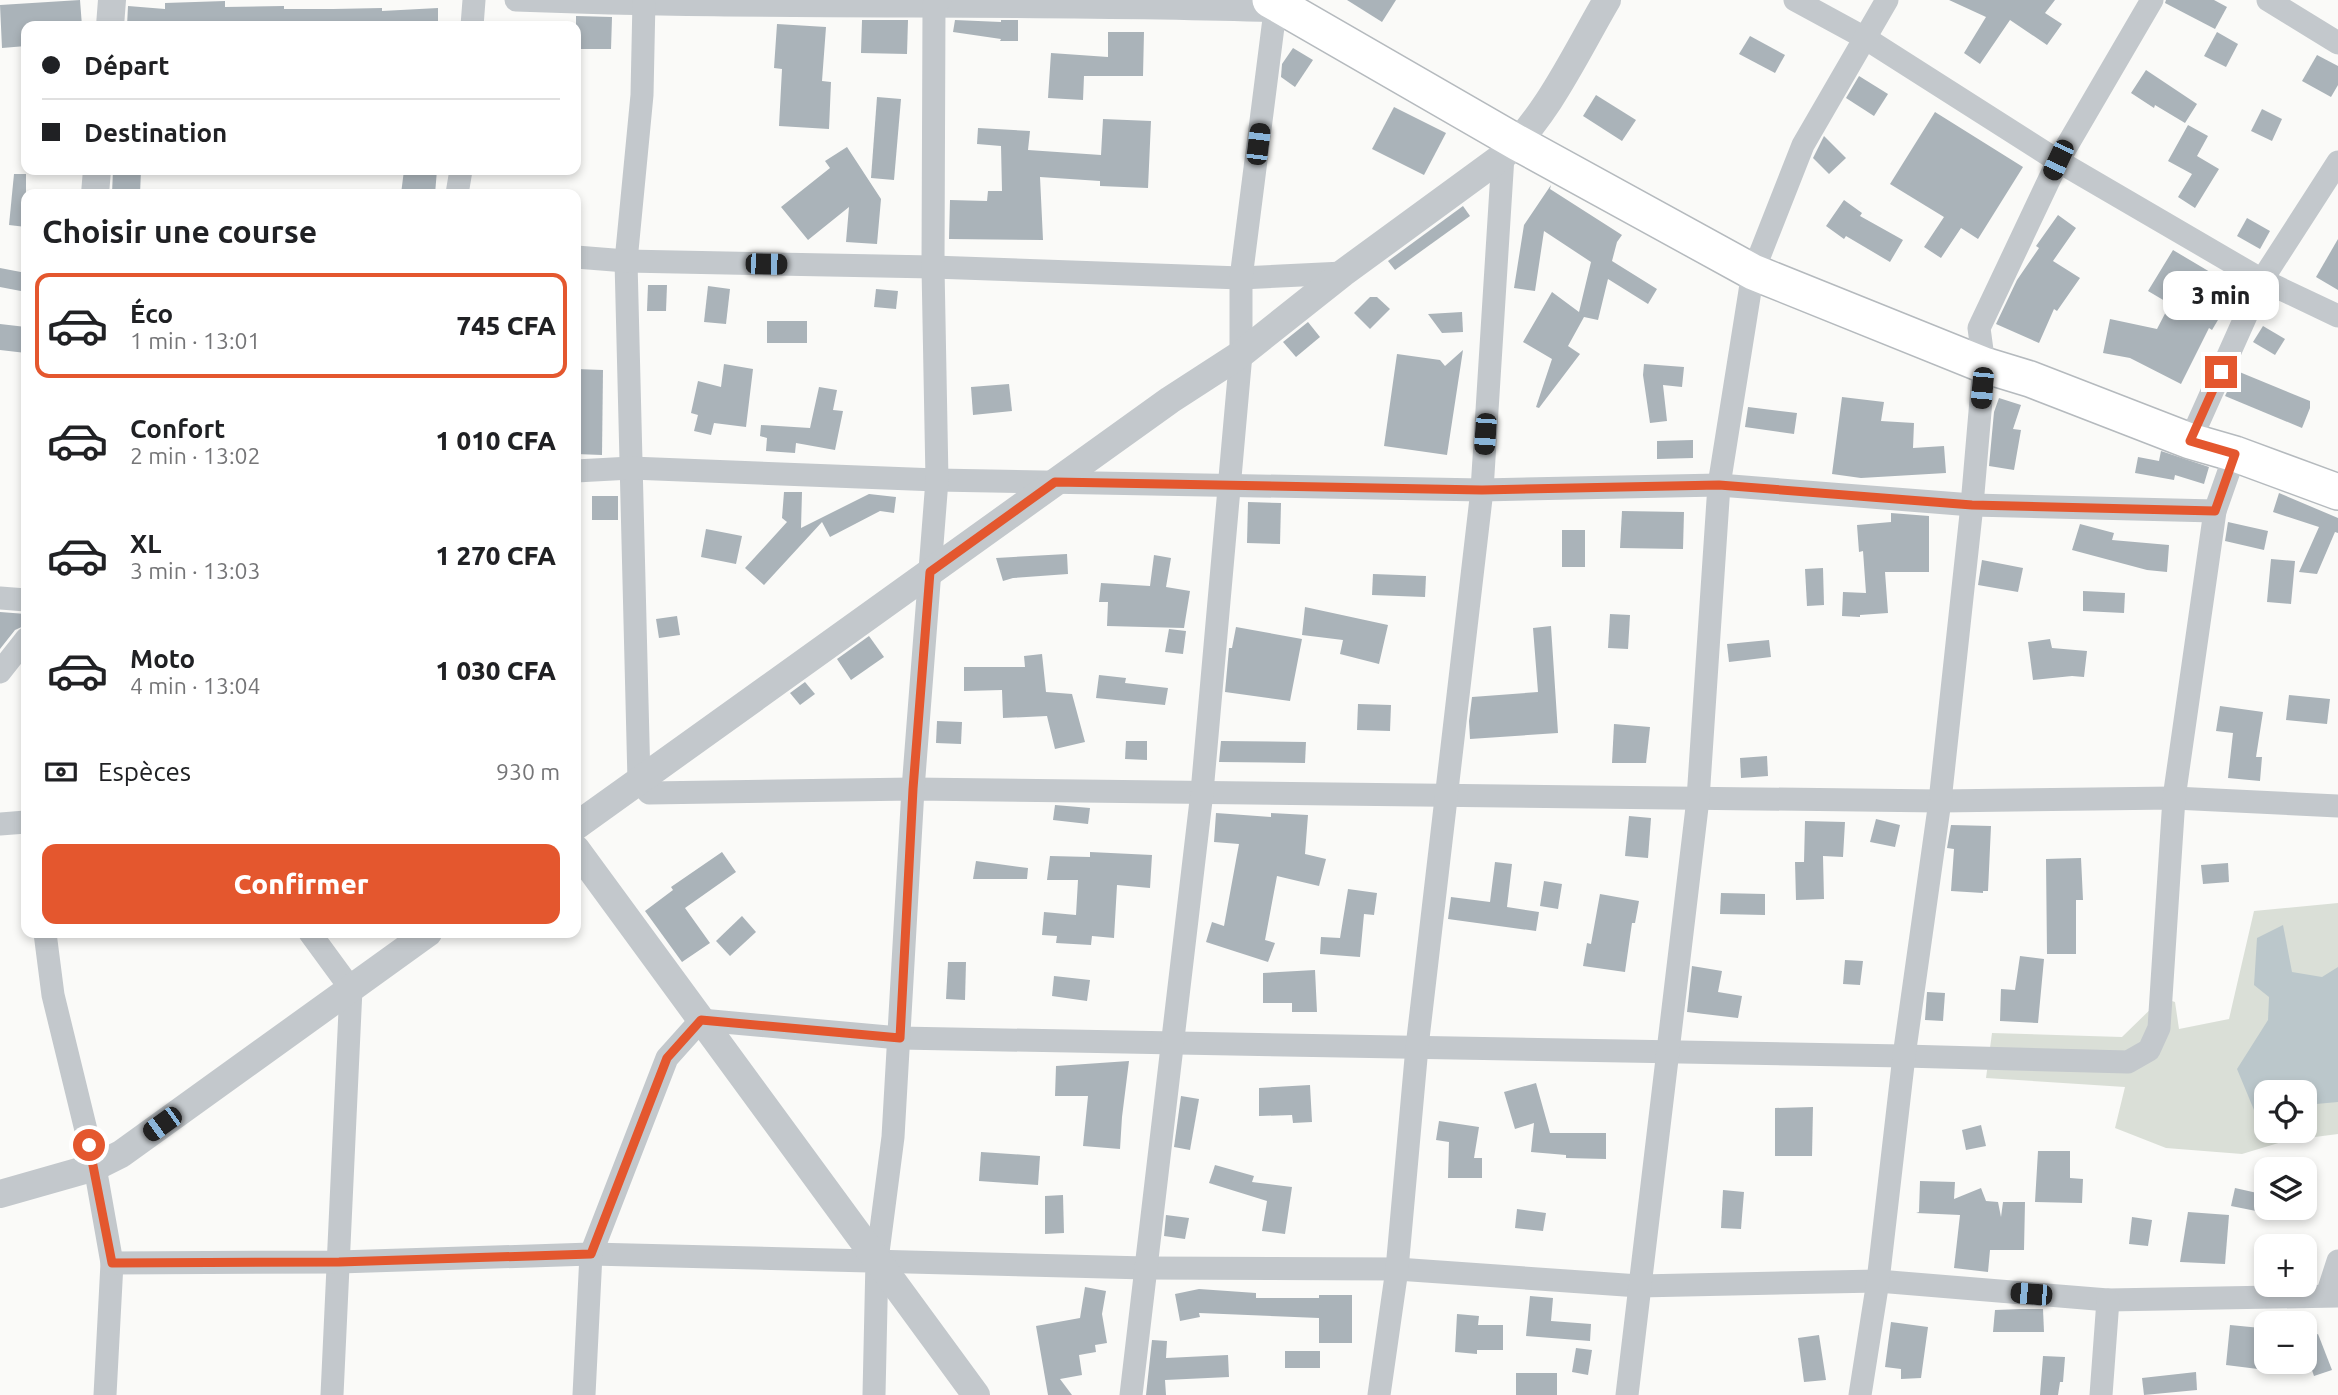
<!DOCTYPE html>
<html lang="fr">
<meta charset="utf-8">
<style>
:root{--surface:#fff;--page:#f2f2f2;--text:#202124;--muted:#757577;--line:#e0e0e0;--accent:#e4572e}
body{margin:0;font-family:Ubuntu,sans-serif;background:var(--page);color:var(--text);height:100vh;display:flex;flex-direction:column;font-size:26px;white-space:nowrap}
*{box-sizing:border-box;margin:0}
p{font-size:23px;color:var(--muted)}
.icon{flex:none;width:38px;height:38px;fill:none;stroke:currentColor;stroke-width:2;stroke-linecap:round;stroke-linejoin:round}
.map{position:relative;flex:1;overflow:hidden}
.panel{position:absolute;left:21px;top:189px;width:560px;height:749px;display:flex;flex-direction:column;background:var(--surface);border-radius:14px;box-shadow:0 4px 10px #0003}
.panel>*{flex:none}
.top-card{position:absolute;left:21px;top:21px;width:560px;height:154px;border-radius:14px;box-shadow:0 4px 10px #0003;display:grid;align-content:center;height:154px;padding:0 21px;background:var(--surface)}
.buttons{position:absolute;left:2254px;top:1080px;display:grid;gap:14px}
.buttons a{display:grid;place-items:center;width:63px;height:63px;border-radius:14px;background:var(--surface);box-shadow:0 4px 10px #0003;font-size:35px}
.end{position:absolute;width:32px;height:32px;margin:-16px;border:9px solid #e4572e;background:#fff;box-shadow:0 0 0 4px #fff}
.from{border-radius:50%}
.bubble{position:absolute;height:49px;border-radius:14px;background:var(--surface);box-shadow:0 4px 10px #0003;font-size:23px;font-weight:800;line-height:49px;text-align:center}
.car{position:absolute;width:21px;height:42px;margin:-21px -10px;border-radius:9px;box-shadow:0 0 5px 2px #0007;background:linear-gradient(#222 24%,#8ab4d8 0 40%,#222 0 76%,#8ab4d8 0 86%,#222 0)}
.top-card b{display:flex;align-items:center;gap:24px;height:66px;font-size:26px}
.top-card b+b{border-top:2px solid var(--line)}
.top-card i{width:18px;height:18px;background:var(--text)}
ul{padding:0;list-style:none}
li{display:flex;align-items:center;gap:21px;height:105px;margin:0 14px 10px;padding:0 7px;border:4px solid transparent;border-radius:14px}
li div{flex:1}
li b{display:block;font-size:26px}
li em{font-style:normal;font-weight:800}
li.current{border-color:var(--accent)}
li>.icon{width:63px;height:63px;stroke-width:1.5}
h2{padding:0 21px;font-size:32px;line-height:84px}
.pay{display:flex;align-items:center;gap:18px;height:77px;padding:0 21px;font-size:26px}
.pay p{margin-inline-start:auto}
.button{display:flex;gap:14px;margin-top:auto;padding:14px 21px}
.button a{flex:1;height:80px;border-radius:14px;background:var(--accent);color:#fff;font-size:28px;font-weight:800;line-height:80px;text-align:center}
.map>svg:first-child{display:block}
.green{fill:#dadfd7;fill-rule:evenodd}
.water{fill:#bbc7cb}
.building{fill:#aab3b9}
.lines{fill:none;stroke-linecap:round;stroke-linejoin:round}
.primary-casing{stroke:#b5babe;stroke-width:38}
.minor{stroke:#c3c8cc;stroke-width:23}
.tertiary{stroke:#c3c8cc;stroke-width:28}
.primary{stroke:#fff;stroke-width:35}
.route{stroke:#e4572e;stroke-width:9}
</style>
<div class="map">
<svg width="2338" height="1395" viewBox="0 0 2338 1395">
<rect width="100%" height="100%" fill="#fafaf8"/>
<path class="green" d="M2338,903v231l-53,7 -43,13 -76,-6 -51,-20 10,-41 -139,-9 6,-45 130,4 40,-39 13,4 4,27 50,-10 25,-108zM2266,1092h39v38h-39z"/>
<polygon class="water" points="2283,925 2292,972 2322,977 2338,967 2338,1102 2305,1105 2305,1092 2266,1092 2266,1109 2254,1110 2237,1069 2268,1020 2269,997 2254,985 2257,938"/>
<g class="building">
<polygon points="80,0 82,26 26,26 26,46 2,48 0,5"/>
<polygon points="1347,0 1396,0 1382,22"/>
<polygon points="1949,0 2055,0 2045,13 2062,24 2047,45 2010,20 1980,64 1964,53 1986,17"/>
<polygon points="2166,0 2214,0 2227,7 2215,29 2165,3"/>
<polygon points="225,1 225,7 284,6 284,9 333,9 382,8 382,11 438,8 438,26 127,26 128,6 165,9 165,3"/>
<polygon points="576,16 612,17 611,49 576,49"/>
<polygon points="862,20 908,20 907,54 861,53"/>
<polygon points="955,20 1001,22 1001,20 1018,20 1018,41 1000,41 1001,39 953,32"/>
<polygon points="777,24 826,27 822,81 831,82 829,129 779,126 782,69 774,68"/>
<polygon points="1108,32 1144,32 1143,76 1084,76 1083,100 1048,98 1051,53 1108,57"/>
<polygon points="2217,32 2238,44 2226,67 2204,56"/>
<polygon points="1750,36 1785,55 1775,73 1739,54"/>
<polygon points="1293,48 1313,60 1295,87 1281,77 1282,64"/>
<polygon points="2317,55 2338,66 2338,85 2331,97 2302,81"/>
<polygon points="2146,70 2197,104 2185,123 2155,105 2154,108 2131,93"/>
<polygon points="1859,76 1888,94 1874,116 1846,98"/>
<polygon points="1596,95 1636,120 1622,141 1583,116"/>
<polygon points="877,97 901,99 894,180 871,178"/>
<polygon points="1394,107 1446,133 1424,175 1372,149"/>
<polygon points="2262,109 2282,119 2272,141 2251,131"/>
<polygon points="1935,112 2023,167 1978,239 1961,228 1941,258 1924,247 1944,217 1890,184"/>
<polygon points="1103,119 1151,121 1148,188 1100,186 1100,181 1040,177 1043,240 949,239 950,200 987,201 988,191 1002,191 1001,146 977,144 978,128 1030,131 1028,150 1101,155"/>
<polygon points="2188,125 2208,136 2197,156 2219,169 2195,208 2178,197 2192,174 2168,161"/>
<polygon points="1824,136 1846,158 1829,174 1813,158"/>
<polygon points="847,147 881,199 877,244 846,242 849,207 808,240 781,207 830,168 825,161"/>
<polygon points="113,170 141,170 140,194 112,194"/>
<polygon points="404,170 437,170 435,194 401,194"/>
<polygon points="14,174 26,174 26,227 9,225"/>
<polygon points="1551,185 1550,189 1622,235 1617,242 1612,261 1657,289 1648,304 1608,279 1598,320 1584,317 1568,346 1580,354 1539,408 1536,407 1552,359 1523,342 1552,292 1579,312 1591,262 1544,231 1535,291 1514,288 1524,225"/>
<polygon points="1844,200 1862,213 1860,216 1903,240 1890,262 1846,236 1844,239 1826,226"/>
<polygon points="1463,206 1470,216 1395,270 1388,261"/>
<polygon points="2058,215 2076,228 2053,261 2080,278 2057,311 2054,309 2039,343 1996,324 2017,280 2039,248 2036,246"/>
<polygon points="2247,218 2270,231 2260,249 2237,236"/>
<polygon points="2338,239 2338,290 2316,277"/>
<polygon points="2173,250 2237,288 2212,330 2209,328 2181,384 2130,358 2103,353 2110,319 2157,329 2170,304 2148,291"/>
<polygon points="0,268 26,273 26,292 0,287"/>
<polygon points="648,285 667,285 666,311 647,311"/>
<polygon points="708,286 730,289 726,324 704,322"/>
<polygon points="876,289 898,291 896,309 874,307"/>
<polygon points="1370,297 1377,297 1390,309 1370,329 1354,313"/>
<polygon points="1462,312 1463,332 1442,333 1428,314"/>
<rect x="767" y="321" width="40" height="22"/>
<polygon points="1308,322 1320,337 1296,357 1283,342"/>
<polygon points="0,324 26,327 26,353 0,350"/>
<polygon points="2263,326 2285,339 2275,355 2253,342"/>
<polygon points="1463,350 1447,455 1384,446 1397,354 1440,360 1445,366"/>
<polygon points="724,364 753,369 746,427 714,423 711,435 694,431 698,415 691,413 698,381 721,387"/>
<polygon points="1644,364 1684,367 1682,387 1663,385 1667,421 1650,423 1643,375"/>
<polygon points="576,369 603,370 602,455 576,454"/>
<polygon points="2237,371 2310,401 2310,408 2302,428 2225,396"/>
<polygon points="1009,384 1012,411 973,415 971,387"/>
<polygon points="819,387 837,390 833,410 843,411 835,450 796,443 795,453 766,451 767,438 760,436 761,425 810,428"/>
<polygon points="1842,397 1884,402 1881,421 1914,423 1913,448 1944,446 1946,473 1861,478 1832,474"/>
<polygon points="1999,398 2021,405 2013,429 2021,430 2014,470 1989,466 1994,412"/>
<polygon points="1748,407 1797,413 1794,434 1745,427"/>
<polygon points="1693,440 1693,458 1657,459 1657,441"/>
<polygon points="2161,451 2209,467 2204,484 2175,475 2174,480 2135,473 2138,457 2159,461"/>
<polygon points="784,492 802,492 801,528 869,494 896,497 894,513 880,511 830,537 822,522 764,585 745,568 787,522 782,518"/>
<polygon points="2279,493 2338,518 2338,533 2335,532 2317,574 2299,572 2319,527 2273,512"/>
<rect x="592" y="496" width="26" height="24"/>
<polygon points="1248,502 1281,503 1280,544 1247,543"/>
<polygon points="1622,511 1684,512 1683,549 1620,548"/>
<polygon points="1891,513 1929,516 1929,572 1885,572 1888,613 1860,615 1860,617 1842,616 1843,592 1866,593 1863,551 1859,552 1857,525 1891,522"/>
<polygon points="2228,522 2268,531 2264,550 2225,541"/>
<polygon points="2080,524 2114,533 2112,540 2169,545 2167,572 2147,570 2072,550"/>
<polygon points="706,529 742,536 736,564 701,557"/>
<rect x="1562" y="530" width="23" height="37"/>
<polygon points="1067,554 1068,574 1013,578 1003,581 996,558"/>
<polygon points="1154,555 1171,558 1166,587 1190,591 1184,628 1107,626 1108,602 1099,602 1101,583 1150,586"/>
<polygon points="2271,559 2295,561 2291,604 2267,602"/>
<polygon points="1982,560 2023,568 2018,592 1978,585"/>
<polygon points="1823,568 1824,605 1807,606 1805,569"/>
<polygon points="1373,574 1426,576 1425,597 1372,595"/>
<polygon points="2083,591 2125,593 2124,613 2083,611"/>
<polygon points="1305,607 1388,625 1379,664 1340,654 1343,640 1302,635"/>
<polygon points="0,612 26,614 26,625 15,630 0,649"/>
<polygon points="1610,614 1630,615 1628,649 1608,648"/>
<polygon points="677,616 680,635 659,638 656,619"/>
<polygon points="1551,626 1558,733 1470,739 1469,721 1472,697 1538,692 1533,628"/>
<polygon points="1236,627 1302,639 1290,701 1225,692 1229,648 1232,648"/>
<polygon points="1169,629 1186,631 1183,654 1165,652"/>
<polygon points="869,636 884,657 851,680 837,659"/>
<polygon points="2050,639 2052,648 2087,651 2084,677 2072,676 2033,680 2028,642"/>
<polygon points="1769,640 1771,657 1729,662 1727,644"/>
<polygon points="1042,654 1046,692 1072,694 1085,742 1055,749 1047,716 1003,718 1002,690 964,691 964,667 1025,667 1024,656"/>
<polygon points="1099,675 1126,678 1125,683 1168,688 1165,705 1096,698"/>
<polygon points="805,682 815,694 800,705 790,693"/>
<polygon points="2289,695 2330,699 2327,724 2286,720"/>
<polygon points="1358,704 1391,705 1390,731 1357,730"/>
<polygon points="2220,706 2263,712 2256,757 2262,757 2260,781 2228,778 2233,733 2216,731"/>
<polygon points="937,721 962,722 961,744 936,743"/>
<polygon points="1614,724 1650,727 1646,763 1612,763"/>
<polygon points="1126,741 1147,741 1147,760 1125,759"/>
<polygon points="1221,741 1306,742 1305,763 1219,762"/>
<polygon points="1767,756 1768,776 1741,778 1740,758"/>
<polygon points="1055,805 1090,808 1088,824 1053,820"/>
<polygon points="1216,813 1271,817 1271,813 1308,815 1305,854 1326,859 1319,886 1277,876 1265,940 1275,943 1268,962 1206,942 1212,922 1224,926 1239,844 1214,842"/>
<polygon points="1629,816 1651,818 1648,858 1625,856"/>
<polygon points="1876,819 1900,825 1895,847 1870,842"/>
<polygon points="1805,821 1845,822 1843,857 1823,856 1824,899 1796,900 1795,862 1804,862"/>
<polygon points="1951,825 1991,826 1988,891 1983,891 1983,893 1951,891 1954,849 1947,848"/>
<polygon points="722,852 736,872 685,908 710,943 682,962 645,911 673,890 671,887"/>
<polygon points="1090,852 1152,855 1150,888 1117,885 1114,938 1092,936 1091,945 1056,943 1057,936 1042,935 1044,912 1076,915 1078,880 1047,880 1050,856 1090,857"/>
<polygon points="2081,858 2083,900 2076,900 2076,954 2047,954 2046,859"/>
<polygon points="976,861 1028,868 1027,879 973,879"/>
<polygon points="1495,862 1512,864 1507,907 1539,912 1536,931 1448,919 1451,897 1490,902"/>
<polygon points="2228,863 2229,882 2203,884 2201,865"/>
<polygon points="1544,881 1562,884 1558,909 1540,906"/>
<polygon points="1348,889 1377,893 1374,915 1364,914 1360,957 1320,954 1321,937 1340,938"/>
<polygon points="1721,893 1765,894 1765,915 1720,914"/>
<polygon points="1600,894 1639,901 1635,923 1632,923 1625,972 1583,966 1587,943 1591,944"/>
<polygon points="742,916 756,932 730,956 716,941"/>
<polygon points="2020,956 2044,959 2038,1023 2000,1021 2001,989 2015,990"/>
<polygon points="1845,960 1863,961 1860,985 1843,984"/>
<polygon points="948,962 966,962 965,1000 946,999"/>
<polygon points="1692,966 1722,971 1718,992 1742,996 1738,1018 1687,1012"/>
<polygon points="1315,970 1317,1012 1292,1012 1292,1003 1263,1003 1263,973"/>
<polygon points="1054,976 1090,980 1087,1001 1052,996"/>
<polygon points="1927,992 1945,993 1943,1021 1925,1020"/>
<polygon points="1129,1061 1122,1117 1120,1149 1083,1146 1088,1096 1055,1096 1056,1066"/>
<polygon points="1536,1083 1550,1133 1606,1133 1606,1159 1566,1158 1566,1155 1531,1152 1534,1123 1515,1129 1504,1092"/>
<polygon points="1310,1085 1312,1122 1293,1123 1292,1115 1259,1116 1259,1088"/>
<polygon points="1181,1096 1199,1099 1190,1150 1174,1147"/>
<polygon points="1813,1107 1812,1156 1775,1156 1775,1108"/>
<polygon points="1439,1121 1479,1127 1474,1158 1482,1158 1482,1178 1448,1178 1449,1142 1436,1140"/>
<polygon points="1981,1125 1986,1146 1966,1150 1962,1130"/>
<polygon points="2038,1151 2070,1151 2070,1178 2083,1179 2082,1203 2035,1202"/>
<polygon points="981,1152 1040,1156 1038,1185 979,1181"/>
<polygon points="1215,1165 1254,1176 1252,1182 1292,1187 1285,1234 1262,1231 1267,1201 1209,1183"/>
<polygon points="1920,1181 1955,1182 1954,1199 1981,1188 1986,1201 1998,1202 2001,1217 2003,1202 2025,1202 2024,1250 1990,1250 1988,1272 1954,1268 1960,1215 1916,1213 1919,1212"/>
<polygon points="2235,1188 2266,1195 2266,1213 2231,1206"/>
<polygon points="1723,1190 1744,1192 1741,1229 1721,1228"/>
<polygon points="1063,1195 1064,1233 1045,1234 1045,1196"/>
<polygon points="1517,1209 1546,1213 1543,1231 1515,1228"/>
<polygon points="2188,1212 2229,1215 2225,1264 2180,1262"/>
<polygon points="1166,1215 1189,1218 1185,1239 1164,1236"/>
<polygon points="2132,1217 2152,1220 2148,1246 2129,1244"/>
<polygon points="1085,1287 1106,1291 1102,1314 1107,1343 1095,1345 1096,1352 1079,1355 1082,1375 1060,1379 1072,1395 1048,1395 1036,1326 1080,1318"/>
<polygon points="1199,1289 1256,1293 1256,1298 1319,1298 1319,1295 1352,1295 1352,1343 1319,1343 1319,1318 1199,1313 1200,1317 1180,1321 1175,1294"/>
<polygon points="1530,1296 1553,1298 1551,1321 1591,1324 1590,1341 1526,1336"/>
<polygon points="2021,1309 2043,1309 2044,1332 1993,1332 1995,1310"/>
<polygon points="1457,1314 1479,1316 1478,1325 1503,1325 1503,1350 1477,1350 1477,1354 1455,1352"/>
<polygon points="1891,1322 1928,1327 1921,1378 1901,1379 1901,1369 1885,1367"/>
<polygon points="2230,1325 2261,1328 2259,1345 2266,1346 2266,1370 2226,1365"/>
<polygon points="2318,1334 2332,1370 2314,1376 2305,1350 2305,1339"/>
<polygon points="1819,1335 1826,1380 1804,1382 1798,1338"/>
<polygon points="1152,1340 1167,1341 1166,1358 1228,1355 1229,1377 1165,1380 1166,1395 1146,1395"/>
<polygon points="1576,1348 1592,1350 1588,1375 1572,1372"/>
<rect x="1285" y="1351" width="35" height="17"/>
<polygon points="2043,1356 2065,1357 2063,1382 2060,1382 2058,1395 2040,1395"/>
<polygon points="2196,1372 2197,1390 2144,1395 2142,1378"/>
<rect x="1516" y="1373" width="41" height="22"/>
</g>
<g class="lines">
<g class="primary-casing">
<polyline id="primary" points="1270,0 1518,143 1753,272 1984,365 2030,379 2190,441 2235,454 2338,492"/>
</g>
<g class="minor">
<path d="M516,0c257,10 514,2 770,11"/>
<polyline points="644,0 642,95 626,261 639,781 649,793 913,789 1940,801 2174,798 2338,806"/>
<polyline points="1795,0 1865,38 2058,161 2262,280 2338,316"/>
<polyline points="2268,0 2338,43"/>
<polyline points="472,26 474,0"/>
<polyline points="457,194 461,170"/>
<polyline points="576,257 626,261 933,267 1241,278 1343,273"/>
<polyline points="2190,441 2262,280 2338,162"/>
<polyline points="576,471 631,468 937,480 1482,490 1719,485 1972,505 2215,511"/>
<polyline points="0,598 26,600"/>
<polyline points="0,672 26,639"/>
<polyline points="0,824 26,822"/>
<polyline points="45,933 53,995 95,1167 112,1263 105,1395"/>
<polyline points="310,933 351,989 332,1395"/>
<polyline points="112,1263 339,1262 591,1254 1146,1268 1397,1269 1639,1286 1878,1281 2108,1300 2338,1296"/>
<polyline points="2327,1295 2338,1261"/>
<polyline points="584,1395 591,1254 667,1058 701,1020 899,1038 1904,1056 2128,1062 2149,1050 2159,1028 2174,798 2215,511 2235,454"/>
<polyline points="874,1395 877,1260 893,1137 913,789 937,480 933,267 934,5 940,0"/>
<polyline points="1131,1395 1202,792 1241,354 1241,278 1275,11"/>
<polyline points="1379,1395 1397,1269 1417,1047 1482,490 1503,156"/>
<polyline points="1627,1395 1698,799 1719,485 1753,272 1803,145 1887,0"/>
<polyline points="1860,1395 1878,1281 1904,1056 1940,801 1972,505 1984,365 1979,328 2058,161 2152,0"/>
<polyline points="2101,1395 2108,1300"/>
</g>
<g class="tertiary">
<polyline points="110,26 112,0"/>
<polyline points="95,194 97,170"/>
<path d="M576,826l594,-426 71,-46 102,-81 160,-117c44,-39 74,-105 104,-156"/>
<polyline points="576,849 976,1395"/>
<polyline points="0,1194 95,1167 121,1154 428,933"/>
</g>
<use href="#primary" class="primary"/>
</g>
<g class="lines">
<polyline class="route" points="89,1145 112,1263 339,1262 591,1254 667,1058 701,1020 900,1038 913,789 930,572 1055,482 1482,490 1719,485 1972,505 2215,511 2235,454 2190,441 2221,372"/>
</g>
</svg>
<div class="buttons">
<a><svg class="icon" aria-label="locate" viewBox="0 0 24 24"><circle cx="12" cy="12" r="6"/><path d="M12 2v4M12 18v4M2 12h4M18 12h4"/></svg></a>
<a><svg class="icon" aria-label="layers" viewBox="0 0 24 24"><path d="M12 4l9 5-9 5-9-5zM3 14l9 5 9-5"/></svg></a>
<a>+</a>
<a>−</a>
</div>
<i class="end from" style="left:89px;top:1145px"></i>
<i class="end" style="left:2221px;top:372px"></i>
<div class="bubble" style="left:2163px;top:271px;width:116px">3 min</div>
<i class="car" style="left:1258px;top:144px;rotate:7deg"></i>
<i class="car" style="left:2058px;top:160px;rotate:205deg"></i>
<i class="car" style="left:766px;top:264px;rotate:91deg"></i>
<i class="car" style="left:1982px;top:388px;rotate:185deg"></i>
<i class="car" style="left:1485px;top:434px;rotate:184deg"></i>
<i class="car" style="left:162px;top:1124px;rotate:234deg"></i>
<i class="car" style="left:2031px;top:1294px;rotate:275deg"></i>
<div class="top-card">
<b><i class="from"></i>Départ</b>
<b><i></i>Destination</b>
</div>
<section class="panel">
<h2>Choisir une course</h2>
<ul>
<li class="current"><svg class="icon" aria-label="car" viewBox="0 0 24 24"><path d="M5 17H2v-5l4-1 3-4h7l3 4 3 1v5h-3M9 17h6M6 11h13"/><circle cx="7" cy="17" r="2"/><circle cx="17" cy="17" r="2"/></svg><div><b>Éco</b><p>1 min · 13:01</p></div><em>745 CFA</em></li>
<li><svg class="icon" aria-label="car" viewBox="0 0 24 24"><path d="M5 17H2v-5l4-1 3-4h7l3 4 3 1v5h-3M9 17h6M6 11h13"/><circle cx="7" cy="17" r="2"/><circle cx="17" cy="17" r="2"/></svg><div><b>Confort</b><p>2 min · 13:02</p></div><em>1 010 CFA</em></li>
<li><svg class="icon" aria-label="car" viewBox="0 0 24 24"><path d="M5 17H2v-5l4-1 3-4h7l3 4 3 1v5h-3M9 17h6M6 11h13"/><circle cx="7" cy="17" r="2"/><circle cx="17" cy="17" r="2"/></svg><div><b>XL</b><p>3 min · 13:03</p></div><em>1 270 CFA</em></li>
<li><svg class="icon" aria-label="car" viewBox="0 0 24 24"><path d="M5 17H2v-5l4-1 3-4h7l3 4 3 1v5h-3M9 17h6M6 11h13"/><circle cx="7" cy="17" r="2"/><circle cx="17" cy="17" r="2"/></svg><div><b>Moto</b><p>4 min · 13:04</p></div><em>1 030 CFA</em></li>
</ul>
<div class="pay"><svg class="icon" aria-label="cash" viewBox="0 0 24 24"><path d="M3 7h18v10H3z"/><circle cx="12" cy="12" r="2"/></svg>Espèces<p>930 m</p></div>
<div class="button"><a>Confirmer</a></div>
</section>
</div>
